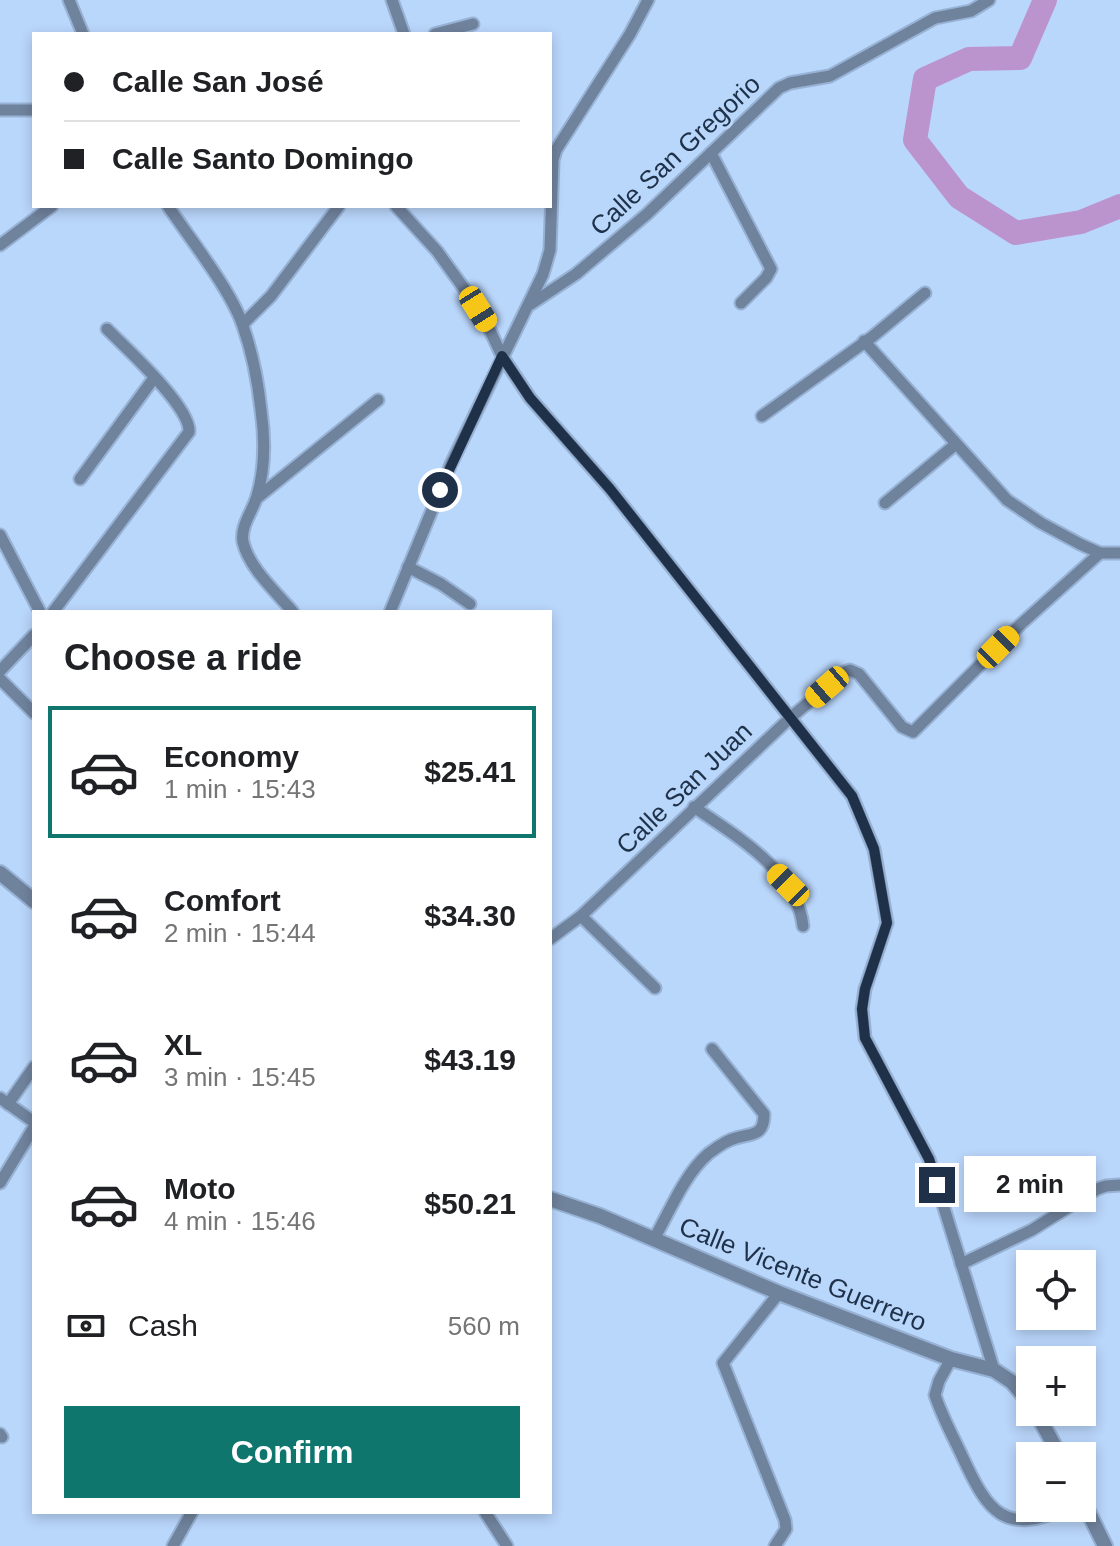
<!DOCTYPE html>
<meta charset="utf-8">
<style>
:root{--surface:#fff;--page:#f6f6f6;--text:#202124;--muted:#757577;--line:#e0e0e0;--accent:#0f766e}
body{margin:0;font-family:Helvetica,sans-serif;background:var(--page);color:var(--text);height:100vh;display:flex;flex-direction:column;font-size:30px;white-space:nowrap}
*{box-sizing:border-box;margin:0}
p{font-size:26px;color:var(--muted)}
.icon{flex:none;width:44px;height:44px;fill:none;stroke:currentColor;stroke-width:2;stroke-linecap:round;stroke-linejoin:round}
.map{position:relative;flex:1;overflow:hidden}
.side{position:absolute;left:32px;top:610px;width:520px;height:904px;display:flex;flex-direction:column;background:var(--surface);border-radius:0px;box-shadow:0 4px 12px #0003}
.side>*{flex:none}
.banner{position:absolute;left:32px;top:32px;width:520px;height:176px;border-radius:0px;box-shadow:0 4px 12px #0003;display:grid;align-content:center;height:176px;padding:0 32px;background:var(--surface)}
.buttons{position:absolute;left:1016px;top:1250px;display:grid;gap:16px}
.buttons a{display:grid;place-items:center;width:80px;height:80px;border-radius:0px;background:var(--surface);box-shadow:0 4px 12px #0003;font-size:40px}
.end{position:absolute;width:36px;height:36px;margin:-18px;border:10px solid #1e3149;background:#fff;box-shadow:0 0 0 4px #fff}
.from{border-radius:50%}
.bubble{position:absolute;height:56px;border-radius:0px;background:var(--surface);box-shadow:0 4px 12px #0003;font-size:26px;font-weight:700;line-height:56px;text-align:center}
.car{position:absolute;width:24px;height:48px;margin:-24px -12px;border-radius:10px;box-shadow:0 0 6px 2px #0007;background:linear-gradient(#f5c518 24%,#345 0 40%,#f5c518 0 76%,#345 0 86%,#f5c518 0)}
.banner b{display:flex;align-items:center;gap:28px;height:76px;font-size:30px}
.banner b+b{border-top:2px solid var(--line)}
.banner i{width:20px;height:20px;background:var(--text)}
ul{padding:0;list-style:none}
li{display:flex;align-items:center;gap:24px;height:132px;margin:0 16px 12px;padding:0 16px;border:4px solid transparent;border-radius:0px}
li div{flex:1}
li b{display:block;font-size:30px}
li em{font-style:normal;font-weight:700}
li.selected{border-color:var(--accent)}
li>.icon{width:72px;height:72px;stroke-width:1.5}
h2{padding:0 32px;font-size:36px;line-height:96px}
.pay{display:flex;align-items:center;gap:20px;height:88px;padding:0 32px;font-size:30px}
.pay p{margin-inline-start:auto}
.button{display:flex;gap:16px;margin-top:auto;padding:16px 32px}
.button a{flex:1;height:92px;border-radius:0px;background:var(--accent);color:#fff;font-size:32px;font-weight:700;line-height:92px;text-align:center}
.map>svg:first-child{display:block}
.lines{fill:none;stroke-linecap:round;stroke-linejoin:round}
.river{stroke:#bc94cd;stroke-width:24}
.minor-casing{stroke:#97b2d4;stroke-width:15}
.tertiary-casing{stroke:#97b2d4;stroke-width:18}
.minor{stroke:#70839d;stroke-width:11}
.tertiary{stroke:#70839d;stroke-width:14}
.route{stroke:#1e3149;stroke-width:10}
.labels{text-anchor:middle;stroke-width:6;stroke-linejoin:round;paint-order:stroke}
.street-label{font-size:26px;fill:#1e3149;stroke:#b9d6fb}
</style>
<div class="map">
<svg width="1120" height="1546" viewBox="0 0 1120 1546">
<rect width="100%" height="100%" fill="#b9d6fb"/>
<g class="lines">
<polyline class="river" points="1045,0 1020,58 969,59 925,79 915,140 959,197 1016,233 1081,222 1120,206"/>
<g class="minor-casing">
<g id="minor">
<polyline points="69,0 83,34"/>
<polyline points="392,0 404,34"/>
<polyline points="435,34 473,24"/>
<polyline points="0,110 34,110"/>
<polyline points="711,153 771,269 766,278 741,303"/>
<path d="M168,206c22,33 63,84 75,120 9,26 15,56 18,84 4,28 4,59 -4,86 -4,15 -17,30 -14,46 6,26 33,50 50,70"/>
<polyline points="396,206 437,251 468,294 487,324 502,356 530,398 610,489 852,796 874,849 887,923 865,989 862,1009 865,1038 929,1159 994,1370"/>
<polyline points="0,245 52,206"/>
<polyline points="531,304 576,274 647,214 779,88 790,83 830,76 935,18 971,11 989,0"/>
<polyline points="243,324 271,296 339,206"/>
<polyline points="864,341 1007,500 1041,523 1080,544 1100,553 1120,553"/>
<polyline points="762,416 872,337 925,293"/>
<polyline points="80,479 154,378"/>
<polyline points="257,498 378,400"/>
<polyline points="885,503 956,444"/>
<polyline points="0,535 40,612"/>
<polyline points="408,567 441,584 470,604"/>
<path d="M53,612l136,-180c2,-25 -63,-84 -82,-103"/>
<polyline points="390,612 451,464 543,274 550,250 553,160 556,150 630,34 648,0"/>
<polyline points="0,671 34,635"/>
<polyline points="0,679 34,713"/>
<path d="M694,807c42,29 103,64 109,119"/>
<polyline points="581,916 655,988"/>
<polyline points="550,939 581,916 790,718 845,672 850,670 859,674 902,727 913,732 1021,624 1100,553"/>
<polyline points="0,1098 34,1122"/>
<polyline points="8,1104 34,1067"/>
<polyline points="0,1183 34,1127"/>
<path d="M654,1239c16,-28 30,-64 54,-85 8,-6 18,-14 28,-16 17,-5 28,-2 28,-24l-52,-65"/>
<polyline points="961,1264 1032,1230 1097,1189 1106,1186 1120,1185"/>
<path d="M951,1359l-12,22 -4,14c7,22 19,43 28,63 25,54 41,78 104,50"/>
<polyline points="0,1434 2,1437"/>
<polyline points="485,1512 507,1546"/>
<polyline points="173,1546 192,1512"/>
<polyline points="775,1546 786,1529 785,1520 723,1363 779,1293"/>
</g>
</g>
<g class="tertiary-casing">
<g id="tertiary">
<polyline points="0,873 34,901"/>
<polyline points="550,1199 600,1216 779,1293 951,1359 994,1370 1012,1382 1030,1403"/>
<polyline points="1036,1412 1060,1456"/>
<polyline points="1082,1499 1105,1546"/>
</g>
</g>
<use href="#minor" class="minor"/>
<use href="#tertiary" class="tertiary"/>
</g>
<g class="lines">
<polyline class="route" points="440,490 502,356 530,398 610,489 852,796 874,849 887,923 865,989 862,1009 865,1038 929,1159 937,1185"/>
</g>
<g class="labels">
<g class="street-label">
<text transform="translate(675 155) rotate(-43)" y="9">Calle San Gregorio</text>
<text transform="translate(684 788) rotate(-44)" y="9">Calle San Juan</text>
<text transform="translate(803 1274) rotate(22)" y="9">Calle Vicente Guerrero</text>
</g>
</g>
</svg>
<div class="buttons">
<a><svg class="icon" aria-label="locate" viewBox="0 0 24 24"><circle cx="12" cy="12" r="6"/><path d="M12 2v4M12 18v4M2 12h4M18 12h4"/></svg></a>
<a>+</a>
<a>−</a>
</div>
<i class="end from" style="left:440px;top:490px"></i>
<i class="end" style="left:937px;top:1185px"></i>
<div class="bubble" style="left:964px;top:1156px;width:132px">2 min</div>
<i class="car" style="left:478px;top:309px;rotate:148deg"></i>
<i class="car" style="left:998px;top:647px;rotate:45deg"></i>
<i class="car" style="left:827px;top:687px;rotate:229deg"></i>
<i class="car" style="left:788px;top:885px;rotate:315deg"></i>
<div class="banner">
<b><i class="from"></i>Calle San José</b>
<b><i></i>Calle Santo Domingo</b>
</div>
<section class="side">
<h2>Choose a ride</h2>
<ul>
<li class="selected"><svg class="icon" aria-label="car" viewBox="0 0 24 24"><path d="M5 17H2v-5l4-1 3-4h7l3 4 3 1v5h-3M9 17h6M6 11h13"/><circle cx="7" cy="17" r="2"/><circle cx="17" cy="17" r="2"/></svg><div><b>Economy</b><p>1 min · 15:43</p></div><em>$25.41</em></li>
<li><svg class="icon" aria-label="car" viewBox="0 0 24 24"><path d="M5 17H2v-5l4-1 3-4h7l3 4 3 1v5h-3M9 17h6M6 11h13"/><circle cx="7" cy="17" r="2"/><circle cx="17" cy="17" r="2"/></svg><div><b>Comfort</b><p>2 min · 15:44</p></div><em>$34.30</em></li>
<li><svg class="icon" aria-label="car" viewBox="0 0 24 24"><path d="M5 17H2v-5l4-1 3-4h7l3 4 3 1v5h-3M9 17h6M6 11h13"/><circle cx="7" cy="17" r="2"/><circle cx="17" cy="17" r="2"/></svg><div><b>XL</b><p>3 min · 15:45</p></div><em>$43.19</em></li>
<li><svg class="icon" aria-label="car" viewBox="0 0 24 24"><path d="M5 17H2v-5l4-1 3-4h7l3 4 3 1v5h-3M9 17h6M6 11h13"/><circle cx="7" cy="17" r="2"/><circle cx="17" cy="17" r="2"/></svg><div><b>Moto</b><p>4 min · 15:46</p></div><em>$50.21</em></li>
</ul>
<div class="pay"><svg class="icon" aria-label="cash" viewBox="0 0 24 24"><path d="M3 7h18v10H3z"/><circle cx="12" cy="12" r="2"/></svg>Cash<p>560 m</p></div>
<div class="button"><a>Confirm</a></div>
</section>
</div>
